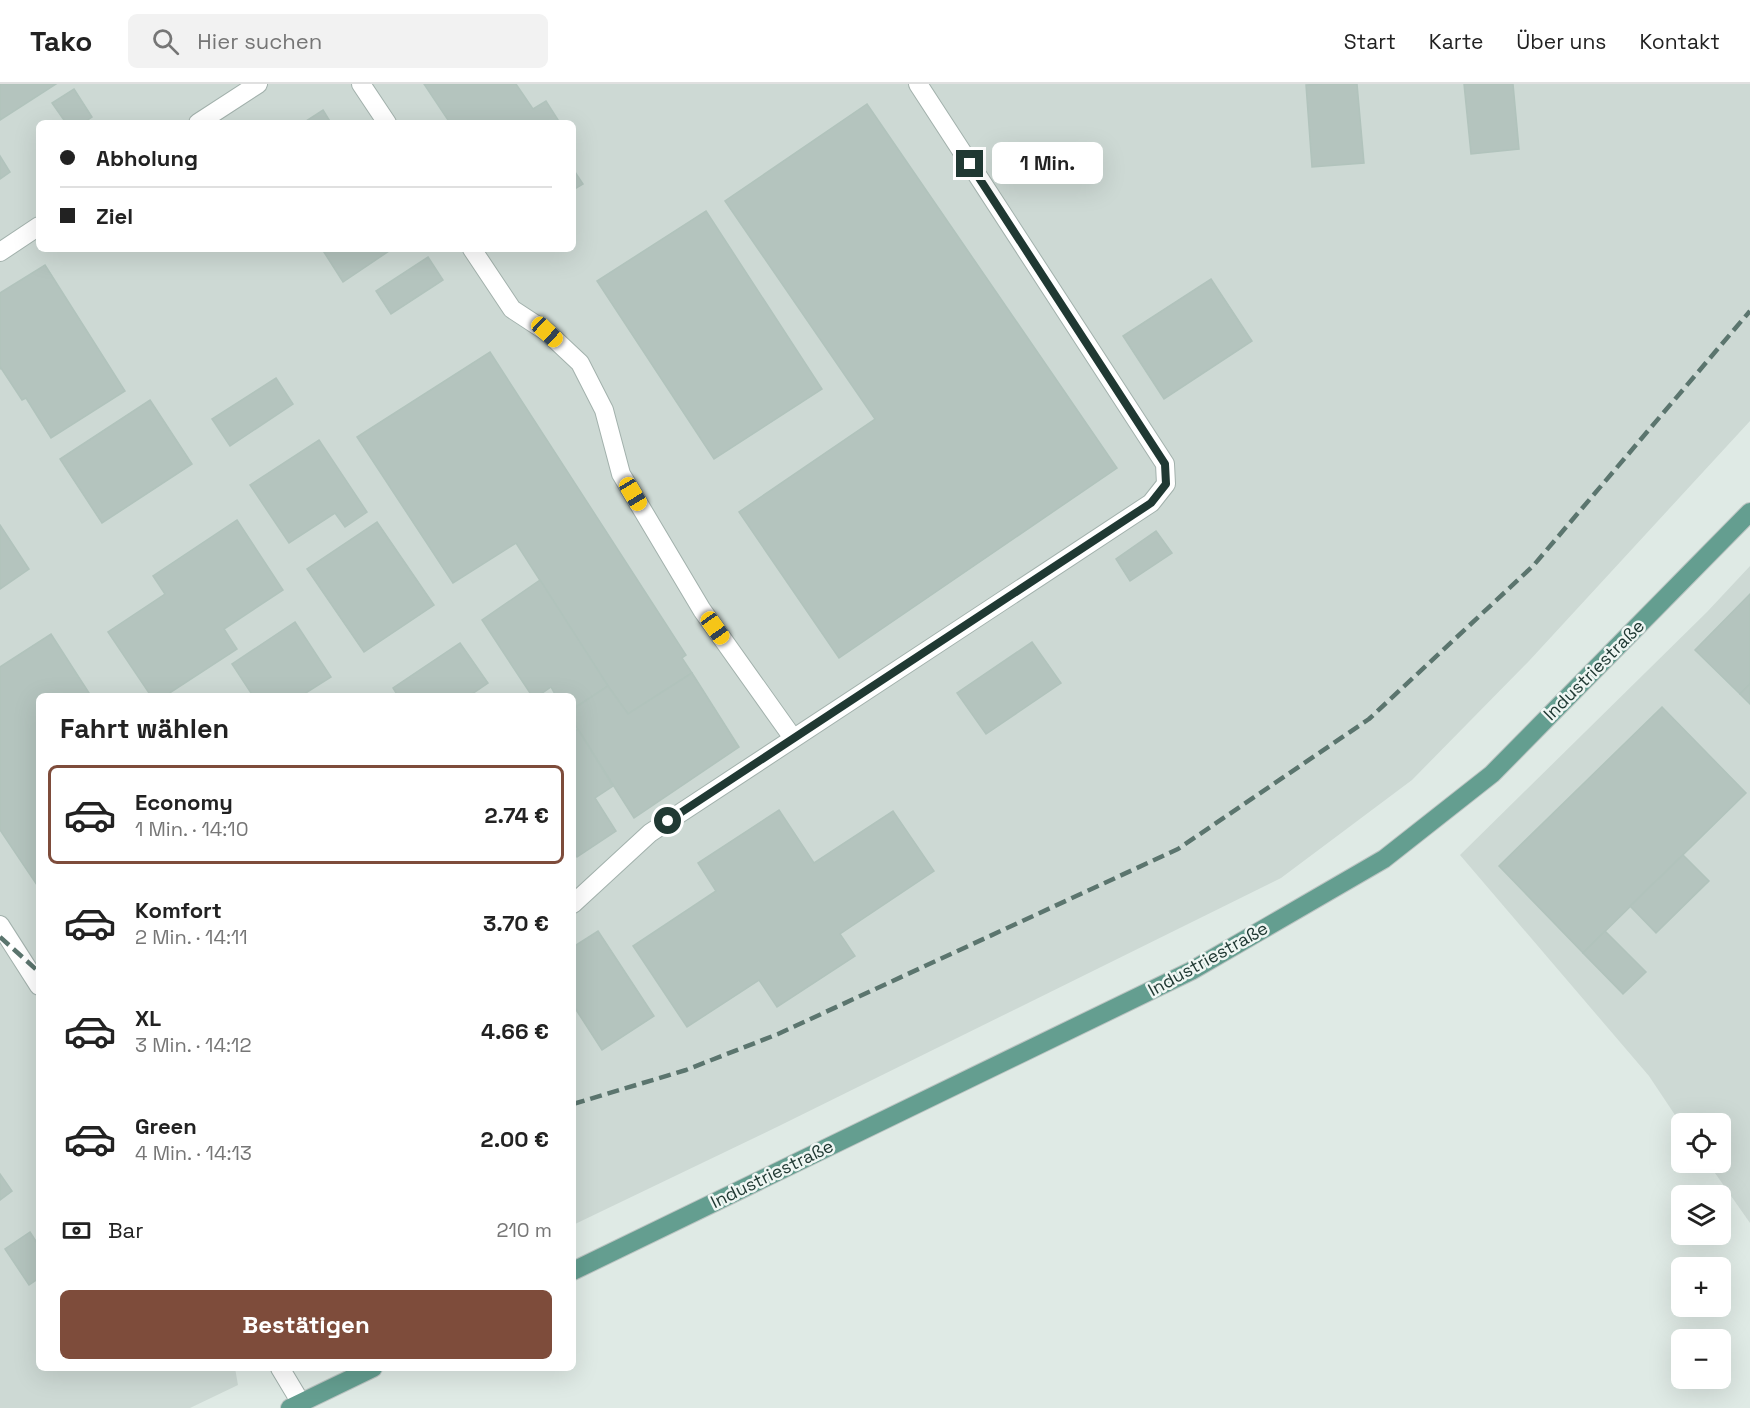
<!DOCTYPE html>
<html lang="de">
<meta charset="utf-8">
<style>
:root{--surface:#fff;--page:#f2f2f2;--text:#222;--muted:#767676;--line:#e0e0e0;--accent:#7e4c3b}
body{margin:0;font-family:"Space Grotesk",sans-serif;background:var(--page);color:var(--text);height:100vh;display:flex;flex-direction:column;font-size:22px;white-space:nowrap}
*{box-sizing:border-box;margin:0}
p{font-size:20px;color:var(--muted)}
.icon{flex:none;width:33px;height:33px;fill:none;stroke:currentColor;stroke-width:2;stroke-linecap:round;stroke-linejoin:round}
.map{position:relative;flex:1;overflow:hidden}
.details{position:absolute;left:36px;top:609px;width:540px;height:678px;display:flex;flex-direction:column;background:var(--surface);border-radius:9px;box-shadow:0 6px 24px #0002}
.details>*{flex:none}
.hud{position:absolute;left:36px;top:36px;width:540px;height:132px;border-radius:9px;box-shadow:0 6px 24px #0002;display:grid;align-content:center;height:132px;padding:0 24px;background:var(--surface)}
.tools{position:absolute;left:1671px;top:1029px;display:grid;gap:12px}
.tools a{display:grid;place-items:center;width:60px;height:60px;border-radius:9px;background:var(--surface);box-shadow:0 6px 24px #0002;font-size:30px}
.end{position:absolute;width:27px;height:27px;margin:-14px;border:8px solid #203933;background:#fff;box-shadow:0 0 0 3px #fff}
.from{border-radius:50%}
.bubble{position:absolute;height:42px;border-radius:9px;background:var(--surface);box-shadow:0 6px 24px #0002;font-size:20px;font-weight:800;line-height:42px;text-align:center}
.car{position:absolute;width:18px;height:36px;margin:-18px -9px;border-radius:8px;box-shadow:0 0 4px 2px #0007;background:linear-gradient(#f5c518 24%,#345 0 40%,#f5c518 0 76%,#345 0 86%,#f5c518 0)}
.hud b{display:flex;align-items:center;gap:21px;height:57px;font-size:22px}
.hud b+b{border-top:2px solid var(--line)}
.hud i{width:15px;height:15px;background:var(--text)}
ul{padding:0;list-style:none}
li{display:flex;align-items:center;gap:18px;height:99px;margin:0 12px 9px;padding:0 12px;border:3px solid transparent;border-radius:9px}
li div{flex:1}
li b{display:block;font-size:22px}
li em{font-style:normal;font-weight:800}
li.active{border-color:var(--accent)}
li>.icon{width:54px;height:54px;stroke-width:1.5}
h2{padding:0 24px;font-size:27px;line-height:72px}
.pay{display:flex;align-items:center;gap:15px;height:66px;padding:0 24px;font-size:22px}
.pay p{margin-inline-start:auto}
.primary-button{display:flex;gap:12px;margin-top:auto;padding:12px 24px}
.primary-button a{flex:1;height:69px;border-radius:9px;background:var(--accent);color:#fff;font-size:24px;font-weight:800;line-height:69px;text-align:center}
header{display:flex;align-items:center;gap:36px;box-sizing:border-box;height:84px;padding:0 30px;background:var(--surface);border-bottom:2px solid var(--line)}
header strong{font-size:28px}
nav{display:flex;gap:33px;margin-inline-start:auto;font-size:21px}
.search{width:420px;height:54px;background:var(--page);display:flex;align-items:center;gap:15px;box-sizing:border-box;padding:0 21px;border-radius:9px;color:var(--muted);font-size:22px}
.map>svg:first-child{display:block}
.built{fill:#cdd9d4;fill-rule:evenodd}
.building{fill:#b4c4be;stroke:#b1c3bc;stroke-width:1.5}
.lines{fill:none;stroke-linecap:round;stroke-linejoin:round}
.minor-casing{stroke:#a2b1ac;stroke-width:20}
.major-casing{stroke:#bcc4c2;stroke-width:20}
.minor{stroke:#fff;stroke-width:18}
.major{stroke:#649e90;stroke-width:18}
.rail{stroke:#5b756e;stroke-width:4.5;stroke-dasharray:12 6;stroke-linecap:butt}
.route{stroke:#203933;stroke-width:8}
.labels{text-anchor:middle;stroke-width:5;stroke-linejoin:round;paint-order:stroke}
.street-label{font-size:18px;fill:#203933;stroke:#eff6f3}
</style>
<header>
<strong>Tako</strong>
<div class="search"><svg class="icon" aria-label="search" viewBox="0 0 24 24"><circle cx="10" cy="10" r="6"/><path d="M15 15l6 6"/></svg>Hier suchen</div>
<nav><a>Start</a><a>Karte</a><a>Über uns</a><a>Kontakt</a></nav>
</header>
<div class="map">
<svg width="1750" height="1324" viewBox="0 0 1750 1324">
<rect width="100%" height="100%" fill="#dfeae5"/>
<g class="built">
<path d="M0,0h1750v337l-221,240 -117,119 -131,98 -500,247 -208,100v-529h-534v672h196l3,17 -48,23h-190zM39,39h534v126h-534z"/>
<polygon points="1750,482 1750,1139 1708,1079 1720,1078 1720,1040 1681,1040 1649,992 1460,771 1707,528"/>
</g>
<g class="building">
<polygon points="0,0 56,0 0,36"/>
<polygon points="424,0 516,0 533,25 546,17 560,39 450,39"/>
<polygon points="1322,0 1357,0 1364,79 1312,83 1306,1"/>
<polygon points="1464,0 1513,0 1519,65 1471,70"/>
<polygon points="74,5 92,33 83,39 66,39 52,19"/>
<polygon points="867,20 1117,384 839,574 739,428 875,335 725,117"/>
<polygon points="323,26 331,39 303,39"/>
<polygon points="0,72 10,88 0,95"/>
<polygon points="573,85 583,100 573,106"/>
<polygon points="706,127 822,305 714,375 597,197"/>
<polygon points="322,165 392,165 343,198"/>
<polygon points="428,173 443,196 391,230 376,207"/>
<polygon points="45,181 125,307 51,354 26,314 22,316 1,284 0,285 0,209"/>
<polygon points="1211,195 1252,257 1164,315 1123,252"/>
<polygon points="490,268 686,571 682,574 692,589 628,630 608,602 516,459 453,499 357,353"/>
<polygon points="276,294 293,320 230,362 212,335"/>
<polygon points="150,316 192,380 102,439 60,375"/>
<polygon points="319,356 367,428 345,443 335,429 289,459 250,401"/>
<polygon points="237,436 283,506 224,545 237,565 165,612 151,612 108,548 165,510 153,492"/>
<polygon points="377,438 434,521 364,568 307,485"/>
<polygon points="0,441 29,485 0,505"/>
<polygon points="1156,447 1172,469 1130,497 1116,475"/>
<polygon points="540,496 608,602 573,625 573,612 556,612 551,603 538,612 532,612 482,536"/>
<polygon points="1750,510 1750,600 1740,610 1695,566"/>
<polygon points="295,538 331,593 301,612 253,612 232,580"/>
<polygon points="51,550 91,612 39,612 39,804 0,746 0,583"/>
<polygon points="1032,558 1061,599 986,650 957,609"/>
<polygon points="460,559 488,599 469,612 398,612 393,604"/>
<polygon points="692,589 739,663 634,734 573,638 573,625 608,602 628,630"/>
<polygon points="1750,600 1750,620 1740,610"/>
<polygon points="1662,623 1746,709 1583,869 1499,782"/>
<polygon points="578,645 613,702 595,714 616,747 577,773 573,767 573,648"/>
<polygon points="779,726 814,779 893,727 934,787 840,850 855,872 777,923 759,896 687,943 633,862 716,807 698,779"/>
<polygon points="1683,771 1709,797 1656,849 1630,822"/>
<polygon points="598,847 654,932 602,966 573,921 573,863"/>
<polygon points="1605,847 1646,888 1623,910 1583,869"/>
<polygon points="0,1090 12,1107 0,1116"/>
<polygon points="30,1148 39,1162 39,1194 29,1201 5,1165"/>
</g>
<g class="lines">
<g class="minor-casing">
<g id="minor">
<polyline points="361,0 387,39"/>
<polyline points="198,39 258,0"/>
<polyline points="472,165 512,225 547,248 580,279 604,326 621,390 702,526 793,654"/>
<polyline points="0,168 39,142"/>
<polyline points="573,820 650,749 1151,419 1166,400 1165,380 918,0"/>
<polyline points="0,841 39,902"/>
<polyline points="280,1284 301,1319"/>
</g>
</g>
<g class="major-casing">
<g id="major">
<polyline points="573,1187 1191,887 1384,775 1492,690 1750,428"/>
<polyline points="290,1324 373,1284"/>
</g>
</g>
<use href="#minor" class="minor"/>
<use href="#major" class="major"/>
<g class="rail">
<polyline points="0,853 39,888"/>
<polyline points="573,1020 686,986 778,950 1178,765 1369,635 1533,482 1750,227"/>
</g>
</g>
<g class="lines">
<polyline class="route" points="668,737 1151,419 1166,400 1165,380 970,80"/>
</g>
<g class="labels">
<g class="street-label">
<text transform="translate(1594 586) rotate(-45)" y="6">Industriestraße</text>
<text transform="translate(1208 875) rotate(-29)" y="6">Industriestraße</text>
<text transform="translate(772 1090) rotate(-26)" y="6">Industriestraße</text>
</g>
</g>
</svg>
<div class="tools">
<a><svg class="icon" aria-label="locate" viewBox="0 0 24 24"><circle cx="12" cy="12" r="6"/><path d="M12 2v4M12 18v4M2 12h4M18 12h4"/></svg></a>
<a><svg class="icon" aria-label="layers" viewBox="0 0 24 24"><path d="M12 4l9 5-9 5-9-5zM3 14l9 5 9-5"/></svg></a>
<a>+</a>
<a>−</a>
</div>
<i class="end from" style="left:668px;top:737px"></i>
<i class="end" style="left:970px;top:80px"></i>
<div class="bubble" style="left:992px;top:58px;width:111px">1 Min.</div>
<i class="car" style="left:547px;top:248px;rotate:133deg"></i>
<i class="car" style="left:633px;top:410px;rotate:149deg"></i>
<i class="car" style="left:715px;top:544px;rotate:145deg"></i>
<div class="hud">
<b><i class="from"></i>Abholung</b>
<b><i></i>Ziel</b>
</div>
<section class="details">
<h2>Fahrt wählen</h2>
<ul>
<li class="active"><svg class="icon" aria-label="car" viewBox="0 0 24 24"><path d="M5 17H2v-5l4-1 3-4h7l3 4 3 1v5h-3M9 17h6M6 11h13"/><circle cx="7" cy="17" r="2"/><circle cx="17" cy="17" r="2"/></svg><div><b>Economy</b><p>1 Min. · 14:10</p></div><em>2.74 €</em></li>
<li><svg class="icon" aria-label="car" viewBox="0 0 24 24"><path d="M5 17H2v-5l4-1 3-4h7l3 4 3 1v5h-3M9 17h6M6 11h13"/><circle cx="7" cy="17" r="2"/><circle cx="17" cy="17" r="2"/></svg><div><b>Komfort</b><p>2 Min. · 14:11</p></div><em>3.70 €</em></li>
<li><svg class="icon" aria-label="car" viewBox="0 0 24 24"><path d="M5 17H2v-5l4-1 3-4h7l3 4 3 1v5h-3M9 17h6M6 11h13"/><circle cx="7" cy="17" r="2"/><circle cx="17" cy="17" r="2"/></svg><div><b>XL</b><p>3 Min. · 14:12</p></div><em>4.66 €</em></li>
<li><svg class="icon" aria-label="car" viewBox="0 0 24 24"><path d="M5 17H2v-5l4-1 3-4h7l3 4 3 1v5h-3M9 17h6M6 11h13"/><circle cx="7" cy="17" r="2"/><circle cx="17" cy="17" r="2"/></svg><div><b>Green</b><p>4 Min. · 14:13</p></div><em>2.00 €</em></li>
</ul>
<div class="pay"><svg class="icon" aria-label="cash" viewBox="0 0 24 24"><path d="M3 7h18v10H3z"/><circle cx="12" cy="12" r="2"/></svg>Bar<p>210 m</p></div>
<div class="primary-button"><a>Bestätigen</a></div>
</section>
</div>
